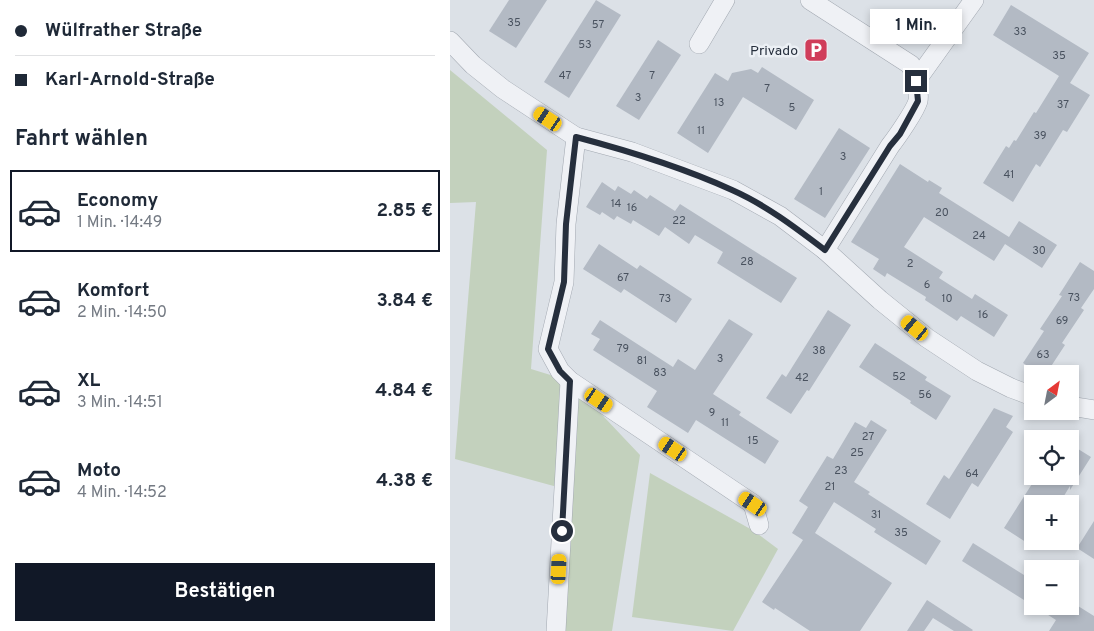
<!DOCTYPE html>
<html lang="de">
<meta charset="utf-8">
<style>
:root{--surface:#fff;--page:#f2f2f3;--text:#1f2937;--muted:#747a83;--line:#e0e1e3;--accent:#111827}
body{margin:0;font-family:Overpass,sans-serif;background:var(--page);color:var(--text);height:100vh;display:flex;flex-direction:column;font-size:19px;white-space:nowrap}
*{box-sizing:border-box;margin:0}
p{font-size:16px;color:var(--muted)}
.icon{flex:none;width:28px;height:28px;fill:none;stroke:currentColor;stroke-width:2;stroke-linecap:round;stroke-linejoin:round}
.map{position:relative;flex:1;overflow:hidden}
.details{display:flex;flex-direction:column;background:var(--surface);width:450px}
.details>*{flex:none}
.banner{display:grid;align-content:center;height:110px;padding:0 15px;background:var(--surface)}
.needle{width:32px;rotate:32deg}
.tools{position:absolute;left:574px;top:365px;display:grid;gap:10px}
.tools a{display:grid;place-items:center;width:55px;height:55px;border-radius:0px;background:var(--surface);box-shadow:0 2px 8px #0003;font-size:25px}
.end{position:absolute;width:22px;height:22px;margin:-11px;border:6px solid #262f3d;background:#fff;box-shadow:0 0 0 2px #fff}
.from{border-radius:50%}
.bubble{position:absolute;height:35px;border-radius:0px;background:var(--surface);box-shadow:0 2px 8px #0003;font-size:16px;font-weight:700;line-height:35px;text-align:center}
.car{position:absolute;width:15px;height:30px;margin:-15px -8px;border-radius:6px;box-shadow:0 0 4px 1px #0007;background:linear-gradient(#f5c518 24%,#345 0 40%,#f5c518 0 76%,#345 0 86%,#f5c518 0)}
.banner b{display:flex;align-items:center;gap:18px;height:48px;font-size:19px}
.banner b+b{border-top:1px solid var(--line)}
.banner i{width:12px;height:12px;background:var(--text)}
ul{padding:0;list-style:none}
li{display:flex;align-items:center;gap:15px;height:82px;margin:0 10px 8px;padding:0 5px;border:2px solid transparent;border-radius:0px}
li div{flex:1}
li b{display:block;font-size:19px}
li em{font-style:normal;font-weight:700}
li.on{border-color:var(--accent)}
li>.icon{width:45px;height:45px;stroke-width:1.5}
h2{padding:0 15px;font-size:22px;line-height:60px}
.button{display:flex;gap:10px;margin-top:auto;padding:10px 15px}
.button a{flex:1;height:58px;border-radius:0px;background:var(--accent);color:#fff;font-size:20px;font-weight:700;line-height:58px;text-align:center}
main{display:flex;flex:1;min-height:0}
.map>svg:first-child{display:block}
.green{fill:#c3d1bd}
.building{fill:#b3bac4}
.lines{fill:none;stroke-linecap:round;stroke-linejoin:round}
.minor-casing{stroke:#a2a8b1;stroke-width:20}
.minor{stroke:#eff1f5;stroke-width:19}
.route{stroke:#262f3d;stroke-width:6}
.labels{text-anchor:middle;stroke-width:5;stroke-linejoin:round;paint-order:stroke}
.number-label{font-size:11px;fill:#49525f}
.poi-label{font-size:14px;fill:#262f3d;stroke:#ecf0f5;text-anchor:end}
</style>
<main>
<section class="details">
<div class="banner">
<b><i class="from"></i>Wülfrather Straße</b>
<b><i></i>Karl-Arnold-Straße</b>
</div>
<h2>Fahrt wählen</h2>
<ul>
<li class="on"><svg class="icon" aria-label="car" viewBox="0 0 24 24"><path d="M5 17H2v-5l4-1 3-4h7l3 4 3 1v5h-3M9 17h6M6 11h13"/><circle cx="7" cy="17" r="2"/><circle cx="17" cy="17" r="2"/></svg><div><b>Economy</b><p>1 Min. · 14:49</p></div><em>2.85 €</em></li>
<li><svg class="icon" aria-label="car" viewBox="0 0 24 24"><path d="M5 17H2v-5l4-1 3-4h7l3 4 3 1v5h-3M9 17h6M6 11h13"/><circle cx="7" cy="17" r="2"/><circle cx="17" cy="17" r="2"/></svg><div><b>Komfort</b><p>2 Min. · 14:50</p></div><em>3.84 €</em></li>
<li><svg class="icon" aria-label="car" viewBox="0 0 24 24"><path d="M5 17H2v-5l4-1 3-4h7l3 4 3 1v5h-3M9 17h6M6 11h13"/><circle cx="7" cy="17" r="2"/><circle cx="17" cy="17" r="2"/></svg><div><b>XL</b><p>3 Min. · 14:51</p></div><em>4.84 €</em></li>
<li><svg class="icon" aria-label="car" viewBox="0 0 24 24"><path d="M5 17H2v-5l4-1 3-4h7l3 4 3 1v5h-3M9 17h6M6 11h13"/><circle cx="7" cy="17" r="2"/><circle cx="17" cy="17" r="2"/></svg><div><b>Moto</b><p>4 Min. · 14:52</p></div><em>4.38 €</em></li>
</ul>
<div class="button"><a>Bestätigen</a></div>
</section>
<div class="map">
<svg width="644" height="631" viewBox="0 0 644 631">
<rect width="100%" height="100%" fill="#dce1e7"/>
<g class="green">
<polygon points="0,70 97,150 81,369 120,381 190,455 162,631 115,631 122,491 5,459 26,202 0,203"/>
<polygon points="200,473 304,531 328,549 283,631 182,617"/>
</g>
<g class="building">
<polygon points="59,0 97,0 66,48 39,31"/>
<polygon points="146,0 171,15 119,98 94,82"/>
<polygon points="561,5 639,53 620,83 640,95 617,132 613,130 590,167 586,164 563,202 533,183 556,146 559,148 564,140 566,141 584,112 586,113 609,76 543,35"/>
<polygon points="208,40 231,55 189,120 166,106"/>
<polygon points="312,67 364,100 346,130 293,97 258,153 227,133 265,73 278,81 282,73 301,69 308,73"/>
<polygon points="389,128 420,148 375,218 344,199"/>
<polygon points="450,164 478,182 479,180 492,188 489,193 559,237 569,221 607,245 592,268 555,244 544,261 474,217 454,247 493,272 489,278 522,299 525,294 558,315 544,337 511,316 507,321 475,300 476,297 437,273 435,277 423,269 429,259 401,242"/>
<polygon points="152,182 165,191 168,186 181,194 184,190 197,199 200,195 225,211 230,204 347,278 331,303 267,263 273,252 245,235 239,244 215,227 209,236 183,220 181,224 167,216 164,220 152,212 150,215 136,207"/>
<polygon points="149,244 187,269 190,265 242,299 226,323 174,289 171,293 133,269"/>
<polygon points="630,262 644,271 644,289 631,308 634,310 612,343 615,345 596,374 590,374 573,363 594,331 590,329 612,296 609,295"/>
<polygon points="378,310 401,325 359,391 357,390 341,414 316,398 332,374 336,377"/>
<polygon points="279,319 303,334 263,394 291,412 289,415 329,441 315,464 246,420 238,433 197,407 207,391 143,350 150,339 141,334 150,320 223,367 228,359 245,370"/>
<polygon points="425,343 477,377 475,380 501,396 486,420 460,403 461,401 409,367"/>
<polygon points="544,408 563,416 556,427 563,432 528,487 522,483 500,519 476,504 494,475 499,479"/>
<polygon points="421,420 437,430 404,482 420,492 418,494 491,541 476,565 424,532 426,529 384,502 365,533 442,583 410,631 360,631 325,608 324,610 312,602 353,540 342,533 358,507 349,501 377,456 383,459 405,422 416,428"/>
<polygon points="620,444 641,457 620,490 620,486 609,504 582,504 582,546 554,528 587,476 620,476"/>
<polygon points="644,521 644,559 627,548"/>
<polygon points="523,543 582,580 582,605 512,561"/>
<polygon points="477,600 523,630 522,631 504,631 483,618 474,631 457,631"/>
<polygon points="620,601 644,616 644,631 599,631 606,620 584,606 620,606"/>
</g>
<g class="lines">
<g class="minor-casing">
<g id="minor">
<path d="M360,0l101,65c3,11 9,25 7,36 -3,10 -21,36 -28,45l-65,104"/>
<polyline points="0,41 23,65 53,89 126,137 182,152 283,190 330,216 375,250 430,300 477,338 527,371 561,388 582,396"/>
<polyline points="249,44 275,0"/>
<polyline points="466,81 524,0"/>
<polyline points="126,137 116,224 114,282 98,349 110,371 120,381 303,504 309,525"/>
<polyline points="620,406 644,410"/>
<polyline points="106,631 120,381"/>
</g>
</g>
<use href="#minor" class="minor"/>
</g>
<g class="lines">
<path class="route" d="M112,531l8,-150 -10,-10 -12,-22 16,-67 2,-58 10,-87c53,14 106,30 156,53 34,15 64,38 93,60l65,-104 10,-12 18,-33 -2,-20"/>
</g>
<defs>
<g id="parking-square" transform="scale(1.25)"><rect x="-9" y="-9" width="18" height="18" rx="4" fill="#d03d5a" stroke="#ecf0f5"/><path d="M-3.5-5.5H1a3.5 3.5 0 0 1 0 7H-1V5.5H-3.5ZM-1-3.4V-.6H.8a1.4 1.4 0 0 0 0-2.8Z" fill="#fff"/></g>
</defs>
<g fill-rule="evenodd">
<use href="#parking-square" x="366" y="50"/>
</g>
<g class="labels">
<g class="number-label">
<text x="64" y="26">35</text>
<text x="148" y="28">57</text>
<text x="570" y="35">33</text>
<text x="135" y="48">53</text>
<text x="609" y="59">35</text>
<text x="115" y="79">47</text>
<text x="202" y="79">7</text>
<text x="317" y="92">7</text>
<text x="188" y="101">3</text>
<text x="269" y="106">13</text>
<text x="613" y="108">37</text>
<text x="342" y="111">5</text>
<text x="251" y="134">11</text>
<text x="590" y="139">39</text>
<text x="393" y="160">3</text>
<text x="559" y="178">41</text>
<text x="371" y="195">1</text>
<text x="166" y="207">14</text>
<text x="182" y="211">16</text>
<text x="492" y="216">20</text>
<text x="229" y="224">22</text>
<text x="529" y="239">24</text>
<text x="589" y="254">30</text>
<text x="297" y="265">28</text>
<text x="460" y="267">2</text>
<text x="173" y="281">67</text>
<text x="477" y="288">6</text>
<text x="624" y="301">73</text>
<text x="215" y="302">73</text>
<text x="497" y="302">10</text>
<text x="533" y="318">16</text>
<text x="612" y="324">69</text>
<text x="173" y="352">79</text>
<text x="369" y="354">38</text>
<text x="593" y="358">63</text>
<text x="270" y="362">3</text>
<text x="192" y="364">81</text>
<text x="210" y="376">83</text>
<text x="449" y="380">52</text>
<text x="352" y="381">42</text>
<text x="475" y="398">56</text>
<text x="262" y="416">9</text>
<text x="275" y="426">11</text>
<text x="418" y="440">27</text>
<text x="303" y="444">15</text>
<text x="407" y="456">25</text>
<text x="391" y="474">23</text>
<text x="522" y="477">64</text>
<text x="380" y="490">21</text>
<text x="426" y="518">31</text>
<text x="451" y="536">35</text>
</g>
<g class="poi-label">
<text x="348" y="55">Privado</text>
</g>
</g>
</svg>
<div class="tools">
<a><svg class="needle" viewBox="-14 -14 28 28"><path d="M0-13l5 13h-10z" fill="#e53935"/><path d="M0 13l5-13h-10z" fill="#747a83"/></svg></a>
<a><svg class="icon" aria-label="locate" viewBox="0 0 24 24"><circle cx="12" cy="12" r="6"/><path d="M12 2v4M12 18v4M2 12h4M18 12h4"/></svg></a>
<a>+</a>
<a>−</a>
</div>
<i class="end from" style="left:112px;top:531px"></i>
<i class="end" style="left:466px;top:81px"></i>
<div class="bubble" style="left:420px;top:9px;width:92px">1 Min.</div>
<i class="car" style="left:98px;top:119px;rotate:304deg"></i>
<i class="car" style="left:465px;top:328px;rotate:309deg"></i>
<i class="car" style="left:149px;top:400px;rotate:124deg"></i>
<i class="car" style="left:223px;top:449px;rotate:304deg"></i>
<i class="car" style="left:303px;top:504px;rotate:304deg"></i>
<i class="car" style="left:109px;top:569px;rotate:3deg"></i>
</div>
</main>
